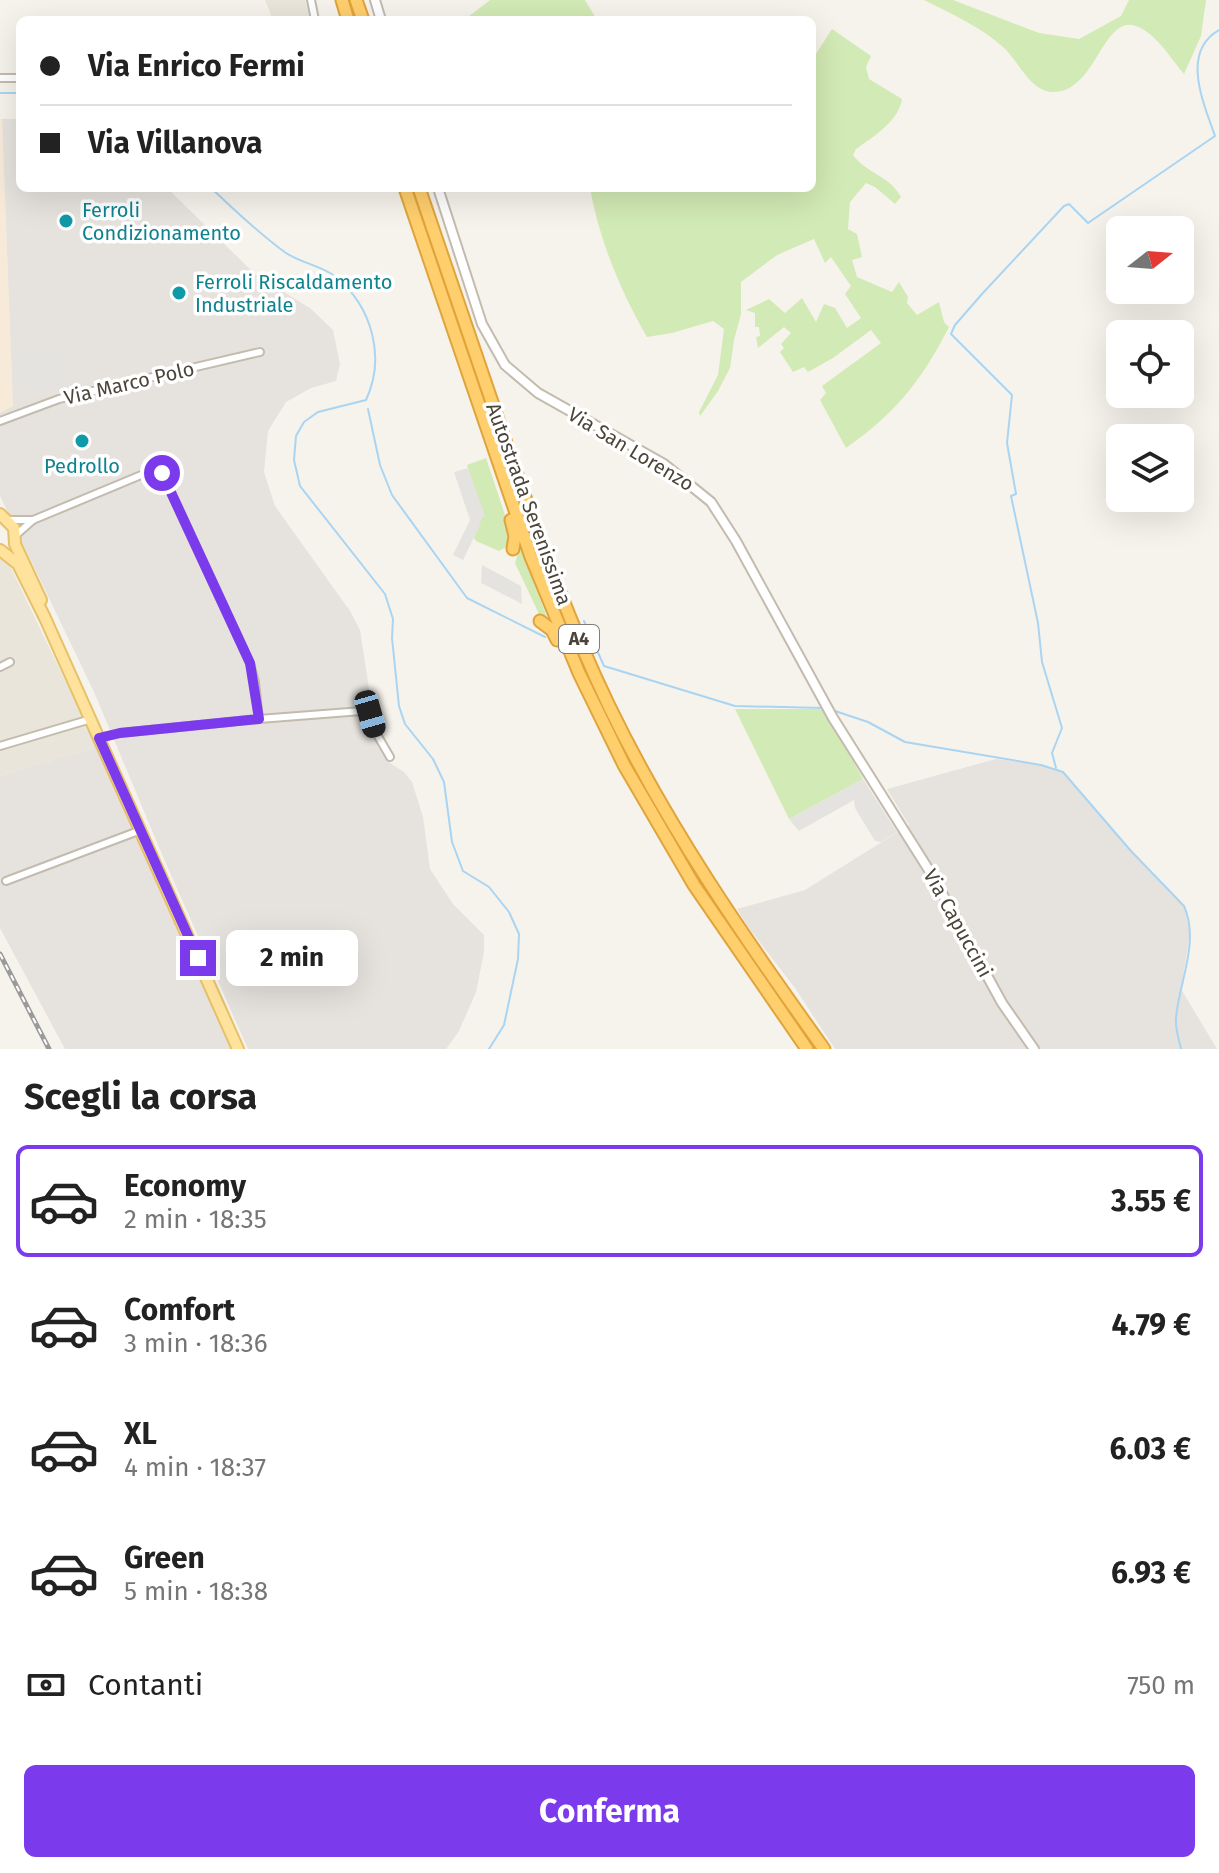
<!DOCTYPE html>
<html lang="it">
<meta charset="utf-8">
<style>
:root{--surface:#fff;--page:#f6f6f6;--text:#222;--muted:#767676;--line:#e0e0e0;--accent:#7c3aed}
body{margin:0;font-family:"Fira Sans",sans-serif;background:var(--page);color:var(--text);height:100vh;display:flex;flex-direction:column;font-size:30px;white-space:nowrap}
*{box-sizing:border-box;margin:0}
p{font-size:26px;color:var(--muted)}
.icon{flex:none;width:44px;height:44px;fill:none;stroke:currentColor;stroke-width:2;stroke-linecap:round;stroke-linejoin:round}
.map{position:relative;height:1049px;overflow:hidden}
.sheet{display:flex;flex-direction:column;background:var(--surface);flex:1}
.sheet>*{flex:none}
.hud{position:absolute;left:16px;top:16px;width:800px;height:176px;border-radius:12px;box-shadow:0 8px 32px #0002;display:grid;align-content:center;height:176px;padding:0 24px;background:var(--surface)}
.needle{width:52px;rotate:73deg}
.fabs{position:absolute;left:1106px;top:216px;display:grid;gap:16px}
.fabs a{display:grid;place-items:center;width:88px;height:88px;border-radius:12px;background:var(--surface);box-shadow:0 8px 32px #0002;font-size:40px}
.end{position:absolute;width:36px;height:36px;margin:-18px;border:10px solid #7c3aed;background:#fff;box-shadow:0 0 0 4px #fff}
.from{border-radius:50%}
.bubble{position:absolute;height:56px;border-radius:12px;background:var(--surface);box-shadow:0 8px 32px #0002;font-size:26px;font-weight:700;line-height:56px;text-align:center}
.car{position:absolute;width:24px;height:48px;margin:-24px -12px;border-radius:10px;box-shadow:0 0 6px 2px #0007;background:linear-gradient(#222 24%,#8ab4d8 0 40%,#222 0 76%,#8ab4d8 0 86%,#222 0)}
.hud b{display:flex;align-items:center;gap:28px;height:76px;font-size:30px}
.hud b+b{border-top:2px solid var(--line)}
.hud i{width:20px;height:20px;background:var(--text)}
ul{padding:0;list-style:none}
li{display:flex;align-items:center;gap:24px;height:112px;margin:0 16px 12px;padding:0 8px;border:4px solid transparent;border-radius:12px}
li div{flex:1}
li b{display:block;font-size:30px}
li em{font-style:normal;font-weight:700}
li.selected{border-color:var(--accent)}
li>.icon{width:72px;height:72px;stroke-width:1.5}
h2{padding:0 24px;font-size:36px;line-height:96px}
.pay{display:flex;align-items:center;gap:20px;height:88px;padding:0 24px;font-size:30px}
.pay p{margin-inline-start:auto}
.action{display:flex;gap:16px;margin-top:auto;padding:16px 24px}
.action a{flex:1;height:92px;border-radius:12px;background:var(--accent);color:#fff;font-size:32px;font-weight:700;line-height:92px;text-align:center}
.map>svg:first-child{display:block}
.residential{fill:#eae5da}
.commercial{fill:#f7ead8}
.industrial{fill:#e6e2dd}
.green{fill:#d2eab5}
.parking{fill:#e5e3e0}
.lines{fill:none;stroke-linecap:round;stroke-linejoin:round}
.stream{stroke:#a9d4f2;stroke-width:2}
.minor-casing{stroke:#c2bbae;stroke-width:10}
.tertiary-casing{stroke:#c2bbae;stroke-width:12}
.primary-casing{stroke:#e6c16a;stroke-width:14}
.motorway-casing{stroke:#e0a43c;stroke-width:15}
.minor{stroke:#fff;stroke-width:6}
.tertiary{stroke:#fff;stroke-width:8}
.primary{stroke:#ffe39c;stroke-width:10}
.motorway{stroke:#ffcf6e;stroke-width:11}
.rail-casing{stroke:#9a9a9a;stroke-width:5}
.rail{stroke:#fff;stroke-width:2;stroke-dasharray:6;stroke-linecap:butt}
.route{stroke:#7c3aed;stroke-width:10}
.culture-dot{fill:#0f9aa8;stroke:#fff;stroke-width:3}
.labels{text-anchor:middle;stroke-width:7;stroke-linejoin:round;paint-order:stroke}
.shield{fill:#fff;stroke:#817c74;stroke-width:2}
.shield-label{font-size:18px;font-weight:bold;fill:#4b4439}
.culture-label{font-size:20px;fill:#0d838f;stroke:#fff;text-anchor:start}
.street-label{font-size:20px;fill:#4b4439;stroke:#fff}
</style>
<div class="map">
<svg width="1219" height="1049" viewBox="0 0 1219 1049">
<rect width="100%" height="100%" fill="#f6f3ec"/>
<g class="residential">
<polygon points="265,0 305,0 310,20 273,20"/>
<polygon points="0,545 97,747 0,776"/>
</g>
<polygon class="commercial" points="0,119 2,119 13,407 0,413"/>
<g class="industrial">
<polygon points="2,119 20,119 20,188 167,188 256,275 310,308 333,330 340,364 336,381 311,388 286,402 268,431 264,472 275,506 350,611 360,630 370,695 390,763 404,772 412,782 423,817 430,869 453,904 484,935 484,952 476,992 459,1031 446,1049 248,1049 164,859 94,692 0,496 0,413 13,406"/>
<polygon points="97,747 234,1049 65,1049 0,928 0,776"/>
<polygon points="996,759 1041,765 1063,772 1131,851 1184,906 1190,933 1181,989 1217,1049 835,1049 795,988 748,927 737,909 805,890 909,825 887,789"/>
</g>
<g class="green">
<polygon points="490,0 585,0 597,20 470,20 468,17"/>
<path d="M924,0h29l86,33 40,6 42,-23 8,-16h77l-5,36 -17,38c-13,-15 -28,-41 -48,-48 -34,-12 -40,69 -85,66 -22,-2 -33,-32 -48,-45 -22,-20 -53,-34 -79,-47z"/>
<path d="M832,29l39,27 -5,11 3,12 33,20c-3,22 -29,38 -46,50l-3,6c13,18 37,21 48,42l-6,7 -20,-17 -9,-4 -16,19 -2,27 9,5 5,23 -10,3 5,17 35,15 7,-10 9,15 -1,6 10,12 22,-13 5,20 5,5c-27,53 -54,87 -103,121l-26,-48 6,-7 -4,-7 59,-43 -10,-13 -38,28 -25,14 -4,-5 -11,5 -13,-20 4,-4 -3,-4 10,-11 -7,-6 -26,21 -2,-11 4,-1 -1,-9h-4v-14l-9,-3 23,-11 16,14 17,-15 14,24 8,-18 11,4 12,20 14,-10 -16,-24 6,-8 -20,-29 -6,6 -11,-24 -37,16 -36,27v32l-7,26 -4,28 -12,23 -18,25 -1,-4 19,-37 6,-46 -11,-8 -41,12 -25,4c-26,-45 -48,-97 -57,-149h222v-128z"/>
<polygon points="486,458 512,536 508,546 499,551 476,541 474,538 481,518 484,516 467,465"/>
<polygon points="520,547 548,620 547,621 539,614 515,563"/>
<polygon points="735,709 825,709 863,779 789,819"/>
</g>
<g class="parking">
<polygon points="14,352 73,352 74,373 70,374 71,390 17,390"/>
<polygon points="468,468 485,516 481,518 480,525 463,560 453,555 470,520 454,472"/>
<polygon points="482,565 521,586 522,604 481,583"/>
<polygon points="863,779 897,832 881,842 875,841 855,808 854,800 799,831 789,819"/>
</g>
<g class="lines">
<g class="stream">
<polyline points="0,93 20,93"/>
<path d="M211,188c24,22 48,46 75,65 15,10 36,13 50,24 36,30 50,80 30,123l-48,12 -14,10 -8,14 -2,24 6,26 85,108 8,25 -1,19 7,68 6,18 28,35 11,23 8,60 11,29 26,16 20,25 10,22 -1,25 -14,66 -15,24"/>
<polyline points="368,409 380,465 392,495 467,598 545,637"/>
<polyline points="584,621 604,666 735,706 824,708"/>
<path d="M835,711l33,11 37,20 136,23 22,7 68,79 53,55c16,36 -5,76 -8,112 -1,11 3,21 5,31"/>
<path d="M1056,768l-4,-15 10,-25 -20,-66 -4,-39 -27,-127 5,-2 -9,-51 5,-48 -61,-61 4,-9 27,-31 82,-88 5,-2 19,19 127,-87c-11,-32 -35,-84 4,-106"/>
</g>
<g class="minor-casing">
<g id="minor">
<polyline points="311,0 315,20"/>
<polyline points="0,78 20,78"/>
<polyline points="0,421 59,399 260,352"/>
<polyline points="9,520 33,520"/>
<polyline points="16,535 33,520 158,468 162,473 250,663 255,682 259,719 120,733 99,738"/>
<polyline points="0,667 10,662"/>
<polyline points="259,719 362,711 370,714 375,731 390,757"/>
<polyline points="0,746 91,719"/>
<polyline points="6,881 141,830"/>
</g>
</g>
<g class="tertiary-casing">
<g id="tertiary">
<polyline points="375,0 381,20"/>
<polyline points="438,188 482,324 505,365 538,393 664,464 711,502 736,541 833,718 932,875 1002,1003 1034,1049"/>
</g>
</g>
<g class="primary-casing">
<g id="primary">
<polyline points="0,514 14,528 15,544 41,600"/>
<polyline points="0,550 18,564 45,618 238,1049"/>
</g>
</g>
<g class="motorway-casing">
<g id="motorway">
<polyline points="342,0 348,20"/>
<polyline points="356,0 363,20"/>
<polyline points="405,188 531,557 579,673 624,765 694,885 807,1049"/>
<path d="M419,188c30,88 60,176 90,264 30,86 60,171 100,254 59,122 136,233 215,343"/>
<polyline points="511,520 515,536 513,549"/>
<polyline points="540,621 552,630 557,640"/>
</g>
</g>
<use href="#minor" class="minor"/>
<use href="#tertiary" class="tertiary"/>
<use href="#primary" class="primary"/>
<use href="#motorway" class="motorway"/>
<g class="rail-casing">
<polyline id="rail" points="0,954 49,1049"/>
</g>
<use href="#rail" class="rail"/>
</g>
<g class="lines">
<polyline class="route" points="162,473 250,663 259,719 120,733 99,738 198,958"/>
</g>
<g class="culture-dot">
<circle cx="66" cy="221" r="8"/>
<circle cx="179" cy="293" r="8"/>
<circle cx="82" cy="441" r="8"/>
</g>
<g class="labels">
<rect class="shield" x="559" y="625" width="40" height="28" rx="6"/>
<g class="shield-label">
<text x="579" y="645">A4</text>
</g>
<g class="culture-label">
<text x="82" y="217">Ferroli<tspan x="82" dy="23">Condizionamento</tspan></text>
<text x="195" y="289">Ferroli Riscaldamento<tspan x="195" dy="23">Industriale</tspan></text>
<text x="82" y="473" text-anchor="middle">Pedrollo</text>
</g>
<g class="street-label">
<text transform="translate(129 383) rotate(-13)" y="7">Via Marco Polo</text>
<text transform="translate(631 449) rotate(31)" y="7">Via San Lorenzo</text>
<text transform="translate(529 504) rotate(70)" y="7">Autostrada Serenissima</text>
<text transform="translate(958 923) rotate(61)" y="7">Via Capuccini</text>
</g>
</g>
</svg>
<div class="fabs">
<a><svg class="needle" viewBox="-14 -14 28 28"><path d="M0-13l5 13h-10z" fill="#e53935"/><path d="M0 13l5-13h-10z" fill="#767676"/></svg></a>
<a><svg class="icon" aria-label="locate" viewBox="0 0 24 24"><circle cx="12" cy="12" r="6"/><path d="M12 2v4M12 18v4M2 12h4M18 12h4"/></svg></a>
<a><svg class="icon" aria-label="layers" viewBox="0 0 24 24"><path d="M12 4l9 5-9 5-9-5zM3 14l9 5 9-5"/></svg></a>
</div>
<i class="end from" style="left:162px;top:473px"></i>
<i class="end" style="left:198px;top:958px"></i>
<div class="bubble" style="left:226px;top:930px;width:132px">2 min</div>
<i class="car" style="left:370px;top:714px;rotate:164deg"></i>
<div class="hud">
<b><i class="from"></i>Via Enrico Fermi</b>
<b><i></i>Via Villanova</b>
</div>
</div>
<section class="sheet">
<h2>Scegli la corsa</h2>
<ul>
<li class="selected"><svg class="icon" aria-label="car" viewBox="0 0 24 24"><path d="M5 17H2v-5l4-1 3-4h7l3 4 3 1v5h-3M9 17h6M6 11h13"/><circle cx="7" cy="17" r="2"/><circle cx="17" cy="17" r="2"/></svg><div><b>Economy</b><p>2 min · 18:35</p></div><em>3.55 €</em></li>
<li><svg class="icon" aria-label="car" viewBox="0 0 24 24"><path d="M5 17H2v-5l4-1 3-4h7l3 4 3 1v5h-3M9 17h6M6 11h13"/><circle cx="7" cy="17" r="2"/><circle cx="17" cy="17" r="2"/></svg><div><b>Comfort</b><p>3 min · 18:36</p></div><em>4.79 €</em></li>
<li><svg class="icon" aria-label="car" viewBox="0 0 24 24"><path d="M5 17H2v-5l4-1 3-4h7l3 4 3 1v5h-3M9 17h6M6 11h13"/><circle cx="7" cy="17" r="2"/><circle cx="17" cy="17" r="2"/></svg><div><b>XL</b><p>4 min · 18:37</p></div><em>6.03 €</em></li>
<li><svg class="icon" aria-label="car" viewBox="0 0 24 24"><path d="M5 17H2v-5l4-1 3-4h7l3 4 3 1v5h-3M9 17h6M6 11h13"/><circle cx="7" cy="17" r="2"/><circle cx="17" cy="17" r="2"/></svg><div><b>Green</b><p>5 min · 18:38</p></div><em>6.93 €</em></li>
</ul>
<div class="pay"><svg class="icon" aria-label="cash" viewBox="0 0 24 24"><path d="M3 7h18v10H3z"/><circle cx="12" cy="12" r="2"/></svg>Contanti<p>750 m</p></div>
<div class="action"><a>Conferma</a></div>
</section>
